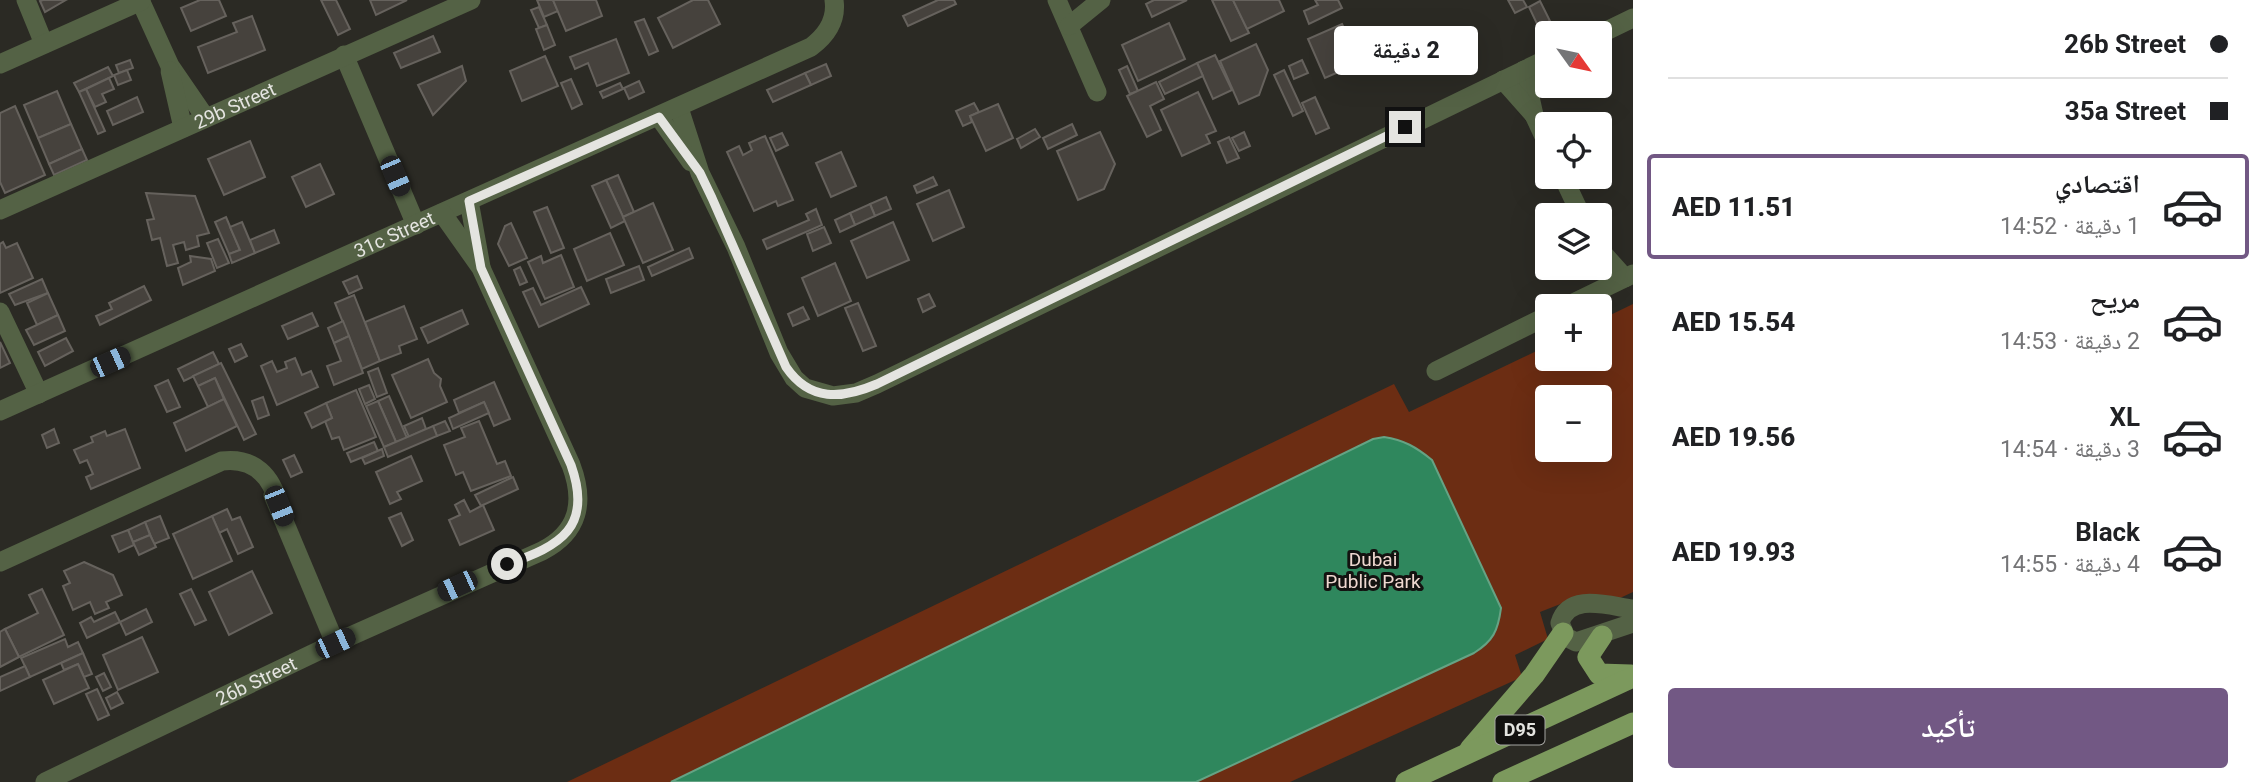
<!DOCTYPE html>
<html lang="ar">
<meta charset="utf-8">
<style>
:root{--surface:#fff;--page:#f2f2f2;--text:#202124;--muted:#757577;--line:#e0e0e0;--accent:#725884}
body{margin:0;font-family:Roboto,"Noto Naskh Arabic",sans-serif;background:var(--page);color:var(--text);direction:rtl;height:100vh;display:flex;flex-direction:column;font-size:26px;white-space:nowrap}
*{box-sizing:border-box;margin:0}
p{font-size:23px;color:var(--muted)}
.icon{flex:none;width:38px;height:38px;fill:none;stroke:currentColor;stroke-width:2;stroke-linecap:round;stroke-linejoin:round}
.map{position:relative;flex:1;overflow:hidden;direction:ltr}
.panel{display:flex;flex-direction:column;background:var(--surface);width:630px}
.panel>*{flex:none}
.guide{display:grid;align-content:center;height:154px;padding:0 35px;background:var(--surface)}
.needle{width:46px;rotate:123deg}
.buttons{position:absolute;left:1535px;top:21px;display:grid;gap:14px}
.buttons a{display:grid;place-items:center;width:77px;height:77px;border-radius:7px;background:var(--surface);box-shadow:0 7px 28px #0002;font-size:35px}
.end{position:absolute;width:32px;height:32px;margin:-16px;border:9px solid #e4e4e0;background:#111;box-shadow:0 0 0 4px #111}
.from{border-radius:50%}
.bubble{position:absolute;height:49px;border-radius:7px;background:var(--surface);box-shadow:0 7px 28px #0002;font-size:23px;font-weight:800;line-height:49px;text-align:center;direction:rtl}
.car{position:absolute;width:21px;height:42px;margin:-21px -10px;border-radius:9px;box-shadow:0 0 5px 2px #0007;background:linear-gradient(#222 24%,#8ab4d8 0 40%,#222 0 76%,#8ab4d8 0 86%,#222 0)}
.guide b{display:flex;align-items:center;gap:24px;height:66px;font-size:26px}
.guide b+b{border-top:2px solid var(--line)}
.guide i{width:18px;height:18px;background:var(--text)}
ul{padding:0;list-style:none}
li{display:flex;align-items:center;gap:21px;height:105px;margin:0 14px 10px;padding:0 21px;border:4px solid transparent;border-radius:7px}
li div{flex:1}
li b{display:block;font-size:26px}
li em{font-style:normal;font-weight:800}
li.on{border-color:var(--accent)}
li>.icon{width:63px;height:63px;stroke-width:1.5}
.primary-button{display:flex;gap:14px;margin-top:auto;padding:14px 35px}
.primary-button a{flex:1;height:80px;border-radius:7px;background:var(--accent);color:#fff;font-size:28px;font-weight:800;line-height:80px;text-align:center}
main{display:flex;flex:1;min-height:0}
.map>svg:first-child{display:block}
.green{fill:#6c2d13;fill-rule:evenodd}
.water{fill:#2f875d;stroke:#65a384;stroke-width:2}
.building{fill:#46423d;stroke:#66625d;stroke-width:2}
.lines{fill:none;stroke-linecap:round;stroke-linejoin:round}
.minor{stroke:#546245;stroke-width:19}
.major{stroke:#7c995d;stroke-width:21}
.route{stroke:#e4e4e0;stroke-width:9}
.labels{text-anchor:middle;stroke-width:6;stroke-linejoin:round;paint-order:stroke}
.shield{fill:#131210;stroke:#a5a5a2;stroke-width:2}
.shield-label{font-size:18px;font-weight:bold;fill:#e4e4e0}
.street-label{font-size:19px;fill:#e4e4e0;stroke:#131210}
.park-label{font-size:19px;fill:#efd8d0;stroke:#131210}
</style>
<main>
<section class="panel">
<div class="guide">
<b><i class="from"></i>26b Street</b>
<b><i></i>35a Street</b>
</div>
<ul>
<li class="on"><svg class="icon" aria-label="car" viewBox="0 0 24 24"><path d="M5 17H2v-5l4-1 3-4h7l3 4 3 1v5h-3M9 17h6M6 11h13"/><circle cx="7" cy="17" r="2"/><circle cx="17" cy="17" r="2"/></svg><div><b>اقتصادي</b><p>1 دقيقة · 14:52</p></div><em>AED 11.51</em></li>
<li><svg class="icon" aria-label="car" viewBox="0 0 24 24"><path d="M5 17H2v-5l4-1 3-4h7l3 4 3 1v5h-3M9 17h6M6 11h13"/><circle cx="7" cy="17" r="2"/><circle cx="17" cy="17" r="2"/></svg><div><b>مريح</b><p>2 دقيقة · 14:53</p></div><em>AED 15.54</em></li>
<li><svg class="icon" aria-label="car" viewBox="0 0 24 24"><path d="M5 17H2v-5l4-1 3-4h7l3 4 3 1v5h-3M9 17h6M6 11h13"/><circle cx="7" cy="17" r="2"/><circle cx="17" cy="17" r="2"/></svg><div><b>XL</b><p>3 دقيقة · 14:54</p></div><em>AED 19.56</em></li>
<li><svg class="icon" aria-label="car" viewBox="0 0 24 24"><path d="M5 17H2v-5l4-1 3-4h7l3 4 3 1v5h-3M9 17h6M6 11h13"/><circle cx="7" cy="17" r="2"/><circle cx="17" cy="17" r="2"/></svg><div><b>Black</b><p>4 دقيقة · 14:55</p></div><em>AED 19.93</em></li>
</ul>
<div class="primary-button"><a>تأكيد</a></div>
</section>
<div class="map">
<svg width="1633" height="782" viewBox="0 0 1633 782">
<rect width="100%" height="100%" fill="#2b2a24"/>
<path class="green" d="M1633,304v288l-13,6 -39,-2 -41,16 8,27 -33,16 7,22 -232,105h-723l827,-398 15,28 138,-66v13h53v-39zM1547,397h53v53h-53z"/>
<path class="water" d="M1384,437c20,3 32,10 48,23l69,148c-3,23 -8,33 -27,45l-278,129h-525l702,-343z"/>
<g class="building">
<polygon points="66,0 45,12 40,1 43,0"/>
<polygon points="200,0 219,0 226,16 191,31 181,8"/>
<polygon points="321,0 336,0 350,29 338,35"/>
<polygon points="370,0 407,0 376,15"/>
<polygon points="537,0 553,0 558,11 544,17"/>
<polygon points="553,0 596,0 602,16 566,31"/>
<polygon points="693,0 708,0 720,24 673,48 658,18"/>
<polygon points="938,0 954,0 956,4 908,26 903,16"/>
<polygon points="1154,0 1187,0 1152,17 1146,4"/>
<polygon points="1212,0 1233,0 1249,33 1231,41"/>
<polygon points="1233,0 1279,0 1284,11 1247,29"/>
<polygon points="1315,0 1338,0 1342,8 1309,24 1304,11 1318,5"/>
<polygon points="1508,0 1523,0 1527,7 1515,13"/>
<polygon points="1540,1 1550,21 1538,26 1529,7"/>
<polygon points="539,7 547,25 539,28 531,10"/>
<polygon points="252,16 265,50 208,73 198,47 237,32 233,23"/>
<polygon points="644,19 658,51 649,55 635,22"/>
<polygon points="1169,23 1185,59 1138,81 1122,45"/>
<polygon points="1342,24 1359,63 1325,78 1308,39"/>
<polygon points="547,25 555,45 544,50 536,29"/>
<polygon points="433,36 440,52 401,68 394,53"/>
<polygon points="616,39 629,73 597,86 588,63 575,69 570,57"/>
<polygon points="1256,44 1268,70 1259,95 1239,104 1220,61"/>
<polygon points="1215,55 1232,90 1213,99 1197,63"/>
<polygon points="545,56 558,86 522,101 510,71"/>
<polygon points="130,60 133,68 119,73 116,65"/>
<polygon points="1302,60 1308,73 1294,79 1289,66"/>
<polygon points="1197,63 1203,76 1165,94 1159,82"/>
<polygon points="826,64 831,76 811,85 805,73"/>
<polygon points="462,66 466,81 433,115 418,85"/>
<polygon points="1127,66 1138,91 1130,94 1119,70"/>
<polygon points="108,67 113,76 79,92 74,83"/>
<polygon points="127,70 131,80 118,85 114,75"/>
<polygon points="1284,70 1303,111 1293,116 1274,75"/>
<polygon points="805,73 811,85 773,102 767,90"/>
<polygon points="109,78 114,89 102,94 106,102 95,107 86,89"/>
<polygon points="571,79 582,104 572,109 561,83"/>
<polygon points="639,81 644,92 629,99 624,88"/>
<polygon points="1156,82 1164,99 1150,106 1161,130 1147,137 1127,96"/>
<polygon points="620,83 623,89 603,98 600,92"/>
<polygon points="86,89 105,131 98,134 79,92"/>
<polygon points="57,91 71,124 38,138 24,105"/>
<polygon points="1198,92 1216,131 1206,135 1210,143 1182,156 1161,110"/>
<polygon points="137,97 143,112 113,125 107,111"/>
<polygon points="1315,97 1329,128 1316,134 1302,103"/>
<polygon points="974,103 979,112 970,116 972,122 963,126 956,111"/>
<polygon points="998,104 1013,138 986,151 970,116"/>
<polygon points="15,106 45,175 5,193 0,182 0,113"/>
<polygon points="71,124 82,149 49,164 38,138"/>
<polygon points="1072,124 1077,135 1048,149 1043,138"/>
<polygon points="1035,129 1040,137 1021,148 1017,139"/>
<polygon points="1100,132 1115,164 1104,189 1078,200 1057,151"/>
<polygon points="1244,132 1250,146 1239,151 1232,138"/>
<polygon points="782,133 788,145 776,151 770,138"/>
<polygon points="765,136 793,200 778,206 776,201 754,211 727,152 739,146 743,155 752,150 749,143"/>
<polygon points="1229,137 1239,158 1227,163 1218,142"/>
<polygon points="250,141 265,177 224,195 208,159"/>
<polygon points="82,149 87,160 54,175 49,164"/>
<polygon points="841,152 856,186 831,197 816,163"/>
<polygon points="320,164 334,194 306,207 292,177"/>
<polygon points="618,175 634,212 623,217 606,180"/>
<polygon points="933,177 937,185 917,193 914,186"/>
<polygon points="606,180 625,221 611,228 592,186"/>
<polygon points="949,190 964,227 933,241 917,204"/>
<polygon points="146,193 195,196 209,233 197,236 199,246 186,250 184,242 173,245 178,263 167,266 160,238 152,240 147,220 154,219"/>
<polygon points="886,197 891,209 875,216 870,204"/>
<polygon points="653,203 673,250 643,263 623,217"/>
<polygon points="870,204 875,216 855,225 850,213"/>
<polygon points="547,207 564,248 551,253 534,212"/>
<polygon points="816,209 822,225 767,249 763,240 809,220 806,214"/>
<polygon points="850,213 855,225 840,232 835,220"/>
<polygon points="226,217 240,250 229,254 215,222"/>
<polygon points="242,222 255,253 232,263 229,254 240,250 230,227"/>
<polygon points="893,222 909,260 867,278 851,241"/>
<polygon points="511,223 527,258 509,266 498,244 505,226"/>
<polygon points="824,227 831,243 813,251 807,234"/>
<polygon points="274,230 279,243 255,253 250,240"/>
<polygon points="610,233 624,265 587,281 574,249"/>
<polygon points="218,239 229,263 217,268 207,243"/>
<polygon points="3,242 6,248 17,243 33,278 0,293 0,244"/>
<polygon points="689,248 693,258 652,276 648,267"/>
<polygon points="561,255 574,287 545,299 528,262 541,256 543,263"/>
<polygon points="190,256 211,259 215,271 183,285 178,268 191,262"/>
<polygon points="835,263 851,301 818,316 802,278"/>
<polygon points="639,266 644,280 611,293 606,279"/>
<polygon points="520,267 527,282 520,285 514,270"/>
<polygon points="357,276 362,288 349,294 343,282"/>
<polygon points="42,279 48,293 15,305 9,294"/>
<polygon points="144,286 151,300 100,325 96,316 112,309 109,303"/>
<polygon points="581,287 589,304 539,327 523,292 533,288 541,305"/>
<polygon points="48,293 58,315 37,325 27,303"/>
<polygon points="929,294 935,306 923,312 918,299"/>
<polygon points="354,295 380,361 362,369 335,303"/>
<polygon points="858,303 876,346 863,351 845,308"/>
<polygon points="404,306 417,339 399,346 401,353 380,361 365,322"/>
<polygon points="803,307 809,319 793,326 788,314"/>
<polygon points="462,310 468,324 428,343 421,328"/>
<polygon points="312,313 318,326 288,339 282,326"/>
<polygon points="58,315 65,331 34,345 26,330"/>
<polygon points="343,321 349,336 334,343 328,328"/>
<polygon points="349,336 363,373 334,385 327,366 341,361 334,343"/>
<polygon points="66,338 73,351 45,366 38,352"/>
<polygon points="0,342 10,363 0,368"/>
<polygon points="241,344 247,356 235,362 229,349"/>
<polygon points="213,352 219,364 184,381 178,369"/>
<polygon points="295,358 302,375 311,371 318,387 277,405 261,366 272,361 277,372 287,368 285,362"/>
<polygon points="428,359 434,373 441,379 440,386 447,402 411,418 392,375"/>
<polygon points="221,363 256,434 244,440 215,378 198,386 193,376"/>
<polygon points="378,368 387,393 377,397 368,372"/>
<polygon points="215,378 224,399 208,407 198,386"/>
<polygon points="168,380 180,407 167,412 155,386"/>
<polygon points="494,382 510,419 494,426 484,402 459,413 454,400"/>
<polygon points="369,385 375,399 365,404 359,389"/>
<polygon points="356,390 376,437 344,450 339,437 332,439 325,421 332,418 326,403"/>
<polygon points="389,396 407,438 396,442 378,401"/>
<polygon points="263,397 269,415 258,419 252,401"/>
<polygon points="224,399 237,426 186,451 174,423"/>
<polygon points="378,401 396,442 384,447 366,406"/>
<polygon points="484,402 489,413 453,429 449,418"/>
<polygon points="326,403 332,418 312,428 305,413"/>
<polygon points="422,418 426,429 409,437 404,426"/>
<polygon points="445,421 450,431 437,436 433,426"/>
<polygon points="479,421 497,464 505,461 511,476 471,491 463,472 456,475 444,445 465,437 461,428"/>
<polygon points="433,426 437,436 388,457 384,447"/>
<polygon points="54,429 59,443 47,448 42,435"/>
<polygon points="125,429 140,468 91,489 86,477 93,474 87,460 80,463 74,450 93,442 91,437 105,431 107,436"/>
<polygon points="374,442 378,451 351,462 347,453"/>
<polygon points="382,449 384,456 365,464 362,458"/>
<polygon points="294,455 302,472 291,477 283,460"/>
<polygon points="411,456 422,481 397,492 401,499 390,504 376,472"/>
<polygon points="513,477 518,489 481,506 475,495"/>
<polygon points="464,500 470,512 483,505 494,530 460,545 449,520 460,515 455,505"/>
<polygon points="227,509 232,520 240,517 253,547 238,554 227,529 219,533 212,516"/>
<polygon points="401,513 413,540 402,546 389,518"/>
<polygon points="160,516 169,538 154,544 145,522"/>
<polygon points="212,516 232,561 193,579 173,534"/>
<polygon points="145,522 150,535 133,542 128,530"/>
<polygon points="128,530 134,545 119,552 112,536"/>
<polygon points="150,535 156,547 139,555 133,542"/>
<polygon points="84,562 113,575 122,595 106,602 109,608 95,614 90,602 73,610 63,586 70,583 64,571"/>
<polygon points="252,571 272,613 229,635 209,592"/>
<polygon points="42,589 64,635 19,657 5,629 38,613 29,595"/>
<polygon points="191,589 206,620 195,625 180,594"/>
<polygon points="146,609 152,622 126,635 120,622"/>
<polygon points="115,612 120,622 87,638 80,623 91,617 94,622"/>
<polygon points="5,629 19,657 0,667 0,632"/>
<polygon points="142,637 158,672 118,690 103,655"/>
<polygon points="65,639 68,647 78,642 83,653 30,677 21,658"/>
<polygon points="83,653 92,674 84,677 78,664 64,670 61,663"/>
<polygon points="78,664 89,688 54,704 43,680"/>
<polygon points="25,666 30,677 0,691 0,677"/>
<polygon points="104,673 111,687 103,691 96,677"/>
<polygon points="97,689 109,715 98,720 86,694"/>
<polygon points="117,692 123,703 111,709 106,698"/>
</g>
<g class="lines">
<g class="minor">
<polyline points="26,0 44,44"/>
<polyline points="140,0 170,66 205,117"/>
<polyline points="1057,0 1097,92"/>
<polyline points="1069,26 1101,0"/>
<polyline points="1600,34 1633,18"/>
<polyline points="344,55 416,225"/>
<polyline points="0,64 141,1"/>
<polyline points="1524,70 1534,115 1547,143"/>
<polyline points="170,71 183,128"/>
<polyline points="1503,80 1534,115"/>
<polyline points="679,108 700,173 736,247 779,353 794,378 805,388 833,396 856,393 877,384 1547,59"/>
<polyline points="659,117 691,162"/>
<polyline points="1563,177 1581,215"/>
<polyline points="469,201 481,267"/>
<path id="s1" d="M0,210l471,-210"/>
<polyline points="1600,250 1625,278"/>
<polyline points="1567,306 1633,274"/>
<polyline points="0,312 39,394"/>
<polyline points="1436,371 1547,316"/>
<path id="s2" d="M0,411l811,-364c16,-12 26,-27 23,-47"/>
<polyline points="273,495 335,643"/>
<path d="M0,562l222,-101c32,-4 50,15 57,45"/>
<path d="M1633,609c-24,-3 -64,-17 -73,14l6,14 10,5 57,-19"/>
<path id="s3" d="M45,782l290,-139 207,-92c37,-19 43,-49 29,-86l-90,-197 -39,-55"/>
</g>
<g class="major">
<polyline points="1602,636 1588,657 1599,674 1631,675"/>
<polyline points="1470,749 1534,675 1563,633"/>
<polyline points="1406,782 1633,677"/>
<polyline points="1503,782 1633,723"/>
</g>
</g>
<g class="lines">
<path class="route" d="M507,564c54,-18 86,-37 64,-99l-90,-197 -12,-67 190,-84 41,56 12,25 74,169c24,35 56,32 91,17l528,-257"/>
</g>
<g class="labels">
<rect class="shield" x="1495.5" y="715.5" width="49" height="29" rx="5"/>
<g class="shield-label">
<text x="1520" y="736">D95</text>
</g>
<g class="street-label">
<text dy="7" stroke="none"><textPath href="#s1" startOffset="257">29b Street</textPath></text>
<text dy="7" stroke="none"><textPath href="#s2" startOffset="432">31c Street</textPath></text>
<text dy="7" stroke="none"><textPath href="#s3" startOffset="234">26b Street</textPath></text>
</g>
<g class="park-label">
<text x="1373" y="566">Dubai<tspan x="1373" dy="22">Public Park</tspan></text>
</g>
</g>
</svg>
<div class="buttons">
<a><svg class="needle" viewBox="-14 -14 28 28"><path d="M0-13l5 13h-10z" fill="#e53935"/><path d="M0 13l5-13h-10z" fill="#757577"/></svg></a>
<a><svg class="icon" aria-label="locate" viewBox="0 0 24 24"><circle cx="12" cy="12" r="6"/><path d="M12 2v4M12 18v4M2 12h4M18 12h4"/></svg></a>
<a><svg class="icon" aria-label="layers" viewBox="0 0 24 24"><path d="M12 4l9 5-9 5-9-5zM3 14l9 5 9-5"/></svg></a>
<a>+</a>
<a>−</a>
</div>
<i class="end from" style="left:507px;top:564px"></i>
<i class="end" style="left:1405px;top:127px"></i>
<div class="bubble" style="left:1334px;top:26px;width:144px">2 دقيقة</div>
<i class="car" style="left:395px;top:176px;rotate:157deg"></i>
<i class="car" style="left:110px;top:362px;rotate:66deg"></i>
<i class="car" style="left:279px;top:506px;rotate:158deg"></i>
<i class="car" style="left:457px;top:586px;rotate:245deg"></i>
<i class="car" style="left:335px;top:643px;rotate:65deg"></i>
</div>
</main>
